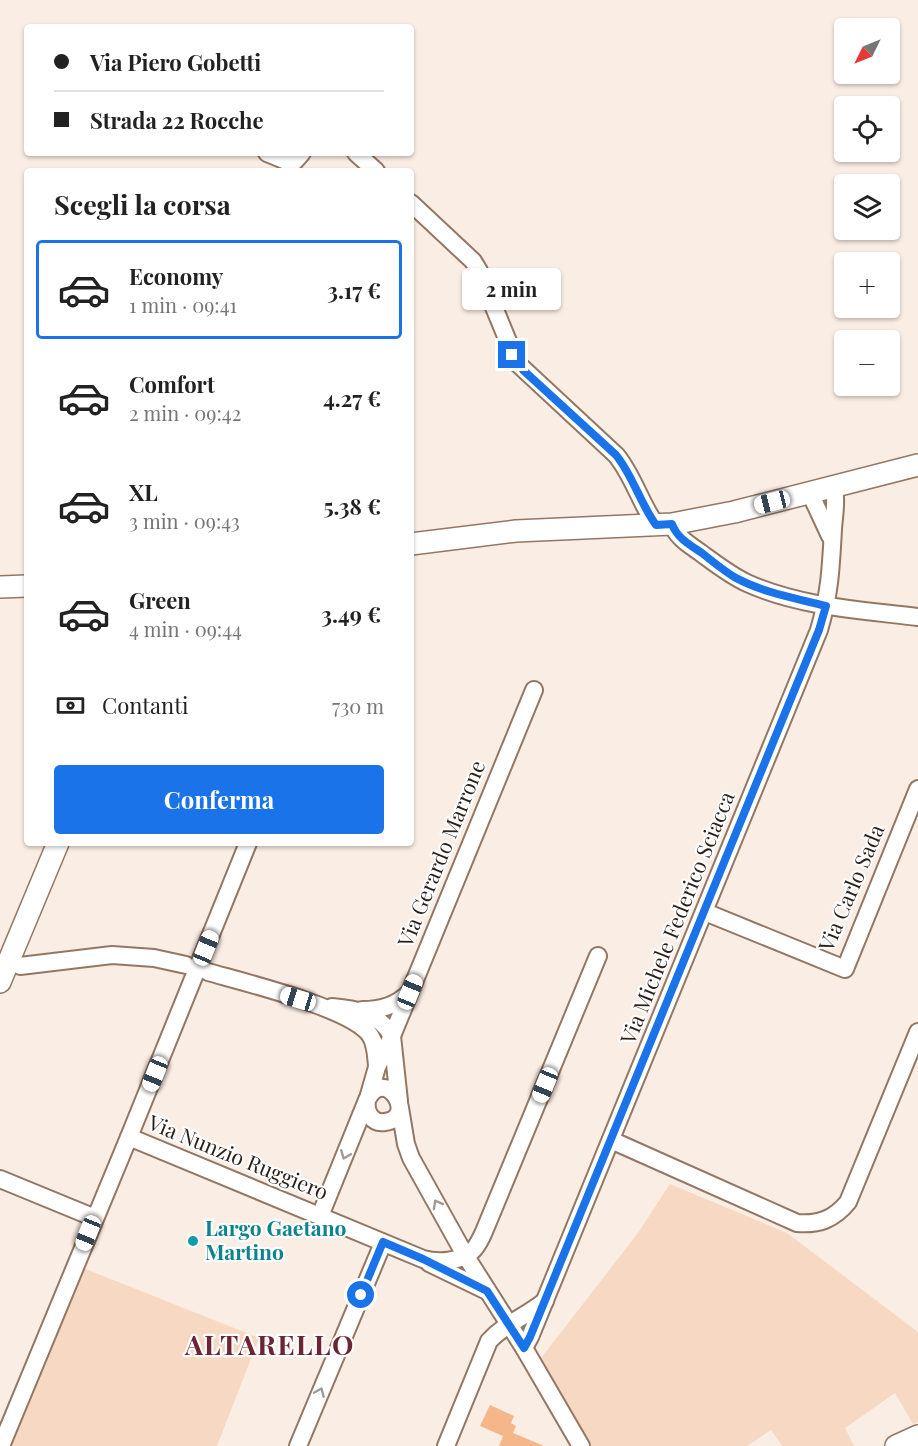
<!DOCTYPE html>
<html lang="it">
<meta charset="utf-8">
<style>
:root{--surface:#fff;--page:#f6f6f6;--text:#222;--muted:#767676;--line:#e0e0e0;--accent:#1a73e8}
body{margin:0;font-family:"Playfair Display",serif;background:var(--page);color:var(--text);height:100vh;display:flex;flex-direction:column;font-size:22px;white-space:nowrap}
*{box-sizing:border-box;margin:0}
p{font-size:20px;color:var(--muted)}
.icon{flex:none;width:33px;height:33px;fill:none;stroke:currentColor;stroke-width:2;stroke-linecap:round;stroke-linejoin:round}
.map{position:relative;flex:1;overflow:hidden}
.sheet{position:absolute;left:24px;top:168px;width:390px;height:678px;display:flex;flex-direction:column;background:var(--surface);border-radius:6px;box-shadow:0 2px 4px #0004}
.sheet>*{flex:none}
.hud{position:absolute;left:24px;top:24px;width:390px;height:132px;border-radius:6px;box-shadow:0 2px 4px #0004;display:grid;align-content:center;height:132px;padding:0 30px;background:var(--surface)}
.needle{width:39px;rotate:227deg}
.buttons{position:absolute;left:834px;top:18px;display:grid;gap:12px}
.buttons a{display:grid;place-items:center;width:66px;height:66px;border-radius:6px;background:var(--surface);box-shadow:0 2px 4px #0004;font-size:30px}
.end{position:absolute;width:27px;height:27px;margin:-14px;border:8px solid #1a73e8;background:#fff;box-shadow:0 0 0 3px #fff}
.from{border-radius:50%}
.bubble{position:absolute;height:42px;border-radius:6px;background:var(--surface);box-shadow:0 2px 4px #0004;font-size:20px;font-weight:700;line-height:42px;text-align:center}
.car{position:absolute;width:18px;height:36px;margin:-18px -9px;border-radius:8px;box-shadow:0 0 4px 2px #0007;background:linear-gradient(#fff 24%,#345 0 40%,#fff 0 76%,#345 0 86%,#fff 0)}
.hud b{display:flex;align-items:center;gap:21px;height:57px;font-size:22px}
.hud b+b{border-top:2px solid var(--line)}
.hud i{width:15px;height:15px;background:var(--text)}
ul{padding:0;list-style:none}
li{display:flex;align-items:center;gap:18px;height:99px;margin:0 12px 9px;padding:0 18px;border:3px solid transparent;border-radius:6px}
li div{flex:1}
li b{display:block;font-size:22px}
li em{font-style:normal;font-weight:700}
li.selected{border-color:var(--accent)}
li>.icon{width:54px;height:54px;stroke-width:1.5}
h2{padding:0 30px;font-size:27px;line-height:72px}
.pay{display:flex;align-items:center;gap:15px;height:66px;padding:0 30px;font-size:22px}
.pay p{margin-inline-start:auto}
.primary-button{display:flex;gap:12px;margin-top:auto;padding:12px 30px}
.primary-button a{flex:1;height:69px;border-radius:6px;background:var(--accent);color:#fff;font-size:24px;font-weight:700;line-height:69px;text-align:center}
.map>svg:first-child{display:block}
.green{fill:#f7d8c2}
.building{fill:#f5b689}
.lines{fill:none;stroke-linecap:round;stroke-linejoin:round}
.minor-casing{stroke:#947763;stroke-width:20}
.tertiary-casing{stroke:#947763;stroke-width:24}
.minor{stroke:#fff;stroke-width:16}
.tertiary{stroke:#fff;stroke-width:21}
.oneway{stroke:#a09a97}
.route{stroke:#1a73e8;stroke-width:8}
.culture-dot{fill:#0f9aa8;stroke:#fdfdfd;stroke-width:2}
.labels{text-anchor:middle;stroke-width:4.5;stroke-linejoin:round;paint-order:stroke}
.street-label{font-size:21px;fill:#2b1f17;stroke:#fdfdfd}
.culture-label{font-size:21px;font-weight:bold;fill:#0d838f;stroke:#fdfdfd;text-anchor:start}
.district-label{font-size:27px;font-weight:bold;letter-spacing:1.5px;fill:#6b2533;stroke:#fdfdfd}
</style>
<div class="map">
<svg width="918" height="1446" viewBox="0 0 918 1446">
<rect width="100%" height="100%" fill="#faede4"/>
<g class="green">
<polygon points="670,1184 787,1233 918,1332 918,1422 913,1424 895,1393 845,1428 854,1446 782,1446 771,1430 747,1446 590,1446 538,1362 638,1233"/>
<polygon points="83,1268 259,1338 217,1446 11,1446"/>
</g>
<polygon class="building" points="490,1405 514,1416 511,1423 516,1426 513,1433 544,1446 499,1446 503,1436 480,1426"/>
<g class="lines">
<g class="minor-casing">
<g id="minor">
<polyline points="267,153 289,162 295,161 302,153"/>
<polyline points="356,153 376,171"/>
<path d="M411,203l62,58 6,10 38,92 99,92c17,20 24,48 40,70"/>
<polyline points="810,493 830,536"/>
<path d="M672,524c5,14 18,21 29,29 15,11 29,22 46,30 53,24 114,27 171,34"/>
<polyline points="705,912 845,969 918,789"/>
<polyline points="20,966 112,955 154,958 186,965"/>
<path d="M208,972c35,10 143,36 162,63 6,9 6,20 7,31"/>
<path d="M332,1007c24,2 47,6 60,29l7,65"/>
<path d="M362,1010c19,0 33,-4 47,-17"/>
<polyline points="369,1095 377,1067 392,1036 534,690"/>
<polyline points="400,1108 406,1144 411,1158 465,1255 524,1348 581,1446"/>
<path d="M129,1137l294,122c15,4 37,3 49,-8 5,-4 8,-11 11,-17l115,-278"/>
<path d="M611,1140l186,83c22,2 37,-4 51,-21l70,-170"/>
<polyline points="0,1179 95,1218"/>
<path d="M320,1216l47,-116c18,-36 52,18 18,22 -13,2 -20,-10 -18,-22"/>
<polyline points="429,1263 487,1291"/>
<path d="M524,1348l6,-11 289,-707c11,-37 12,-64 14,-101 1,-15 4,-28 1,-42"/>
<polyline points="1,1446 129,1137 248,843"/>
<polyline points="298,1446 383,1243"/>
<path d="M446,1446l43,-105c15,-17 38,-25 56,-40"/>
</g>
</g>
<g class="tertiary-casing">
<g id="tertiary">
<polyline points="411,544 516,531 672,524 734,512 918,465"/>
<polyline points="0,587 27,586"/>
<polyline points="0,982 58,843"/>
<polyline points="896,1446 918,1436"/>
</g>
</g>
<use href="#minor" class="minor"/>
<use href="#tertiary" class="tertiary"/>
</g>
<defs><path id="oneway-chevron" d="M-2-3.5L2.5 0L-2 3.5" fill="none" stroke-width="1.6" stroke-linecap="round" stroke-linejoin="round" transform="scale(1.5)"/></defs>
<g class="oneway">
<use href="#oneway-chevron" transform="translate(345 1155) rotate(112)"/>
<use href="#oneway-chevron" transform="translate(437 1204) rotate(-119)"/>
<use href="#oneway-chevron" transform="translate(320 1392) rotate(-67)"/>
</g>
<g class="lines">
<path class="route" d="M361,1295l22,-53 40,17 64,32 37,57 6,-11 289,-707 7,-24c-31,-8 -62,-13 -90,-28 -12,-7 -23,-16 -34,-25 -12,-8 -25,-15 -30,-29l-16,1c-16,-22 -23,-49 -40,-70l-93,-85 -11,-15"/>
</g>
<circle class="culture-dot" cx="193" cy="1241" r="6"/>
<g class="labels">
<g class="street-label">
<text transform="translate(442 854) rotate(-68)" y="7">Via Gerardo Marrone</text>
<text transform="translate(852 888) rotate(-67)" y="7">Via Carlo Sada</text>
<text transform="translate(678 918) rotate(-68)" y="7">Via Michele Federico Sciacca</text>
<text transform="translate(238 1158) rotate(22)" y="7">Via Nunzio Ruggiero</text>
</g>
<g class="culture-label">
<text x="205" y="1236">Largo Gaetano<tspan x="205" dy="24">Martino</tspan></text>
</g>
<g class="district-label">
<text x="270" y="1355">ALTARELLO</text>
</g>
</g>
</svg>
<div class="buttons">
<a><svg class="needle" viewBox="-14 -14 28 28"><path d="M0-13l5 13h-10z" fill="#e53935"/><path d="M0 13l5-13h-10z" fill="#767676"/></svg></a>
<a><svg class="icon" aria-label="locate" viewBox="0 0 24 24"><circle cx="12" cy="12" r="6"/><path d="M12 2v4M12 18v4M2 12h4M18 12h4"/></svg></a>
<a><svg class="icon" aria-label="layers" viewBox="0 0 24 24"><path d="M12 4l9 5-9 5-9-5zM3 14l9 5 9-5"/></svg></a>
<a>+</a>
<a>−</a>
</div>
<i class="end from" style="left:361px;top:1295px"></i>
<i class="end" style="left:512px;top:355px"></i>
<div class="bubble" style="left:462px;top:268px;width:99px">2 min</div>
<i class="car" style="left:772px;top:502px;rotate:256deg"></i>
<i class="car" style="left:206px;top:948px;rotate:22deg"></i>
<i class="car" style="left:410px;top:992px;rotate:22deg"></i>
<i class="car" style="left:298px;top:999px;rotate:287deg"></i>
<i class="car" style="left:155px;top:1074px;rotate:202deg"></i>
<i class="car" style="left:545px;top:1085px;rotate:202deg"></i>
<i class="car" style="left:88px;top:1233px;rotate:202deg"></i>
<div class="hud">
<b><i class="from"></i>Via Piero Gobetti</b>
<b><i></i>Strada 22 Rocche</b>
</div>
<section class="sheet">
<h2>Scegli la corsa</h2>
<ul>
<li class="selected"><svg class="icon" aria-label="car" viewBox="0 0 24 24"><path d="M5 17H2v-5l4-1 3-4h7l3 4 3 1v5h-3M9 17h6M6 11h13"/><circle cx="7" cy="17" r="2"/><circle cx="17" cy="17" r="2"/></svg><div><b>Economy</b><p>1 min · 09:41</p></div><em>3.17 €</em></li>
<li><svg class="icon" aria-label="car" viewBox="0 0 24 24"><path d="M5 17H2v-5l4-1 3-4h7l3 4 3 1v5h-3M9 17h6M6 11h13"/><circle cx="7" cy="17" r="2"/><circle cx="17" cy="17" r="2"/></svg><div><b>Comfort</b><p>2 min · 09:42</p></div><em>4.27 €</em></li>
<li><svg class="icon" aria-label="car" viewBox="0 0 24 24"><path d="M5 17H2v-5l4-1 3-4h7l3 4 3 1v5h-3M9 17h6M6 11h13"/><circle cx="7" cy="17" r="2"/><circle cx="17" cy="17" r="2"/></svg><div><b>XL</b><p>3 min · 09:43</p></div><em>5.38 €</em></li>
<li><svg class="icon" aria-label="car" viewBox="0 0 24 24"><path d="M5 17H2v-5l4-1 3-4h7l3 4 3 1v5h-3M9 17h6M6 11h13"/><circle cx="7" cy="17" r="2"/><circle cx="17" cy="17" r="2"/></svg><div><b>Green</b><p>4 min · 09:44</p></div><em>3.49 €</em></li>
</ul>
<div class="pay"><svg class="icon" aria-label="cash" viewBox="0 0 24 24"><path d="M3 7h18v10H3z"/><circle cx="12" cy="12" r="2"/></svg>Contanti<p>730 m</p></div>
<div class="primary-button"><a>Conferma</a></div>
</section>
</div>
